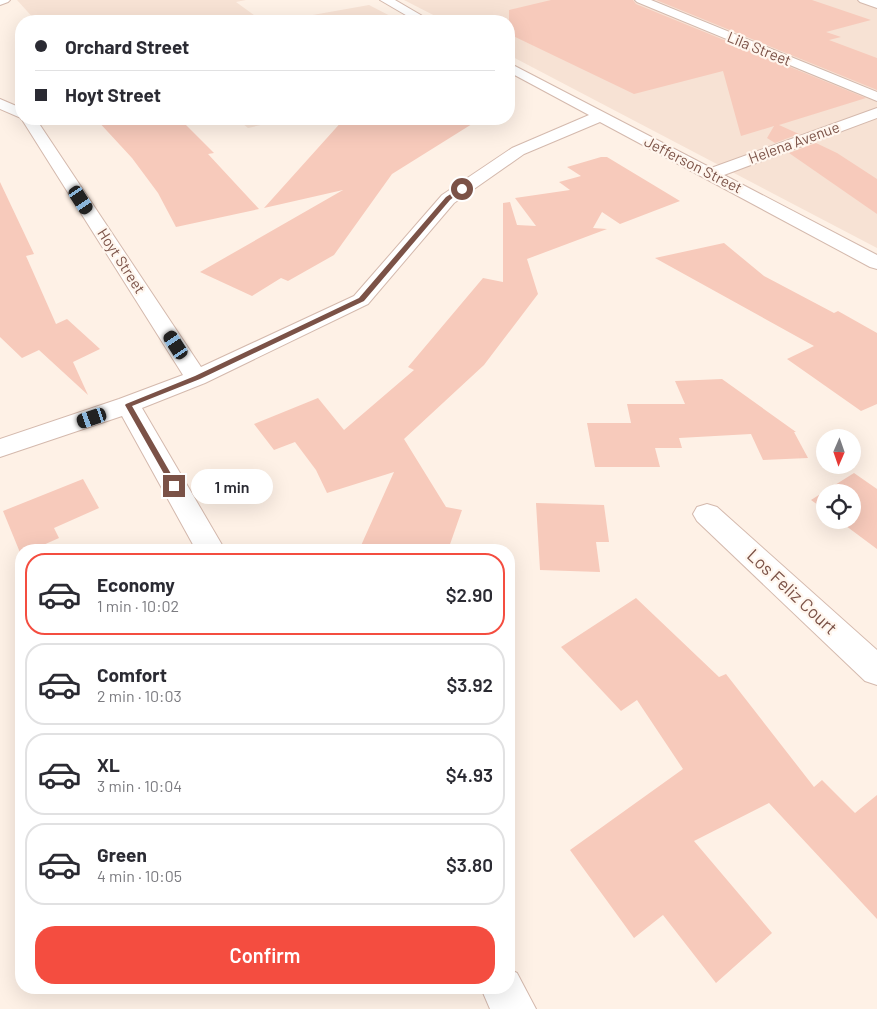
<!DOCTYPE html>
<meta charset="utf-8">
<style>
:root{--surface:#fff;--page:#f7f7f7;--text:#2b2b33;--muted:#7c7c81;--line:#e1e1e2;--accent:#f44d40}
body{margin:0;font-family:Barlow,sans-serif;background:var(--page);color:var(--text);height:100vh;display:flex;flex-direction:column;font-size:19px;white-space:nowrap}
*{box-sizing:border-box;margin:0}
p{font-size:16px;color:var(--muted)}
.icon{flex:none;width:28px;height:28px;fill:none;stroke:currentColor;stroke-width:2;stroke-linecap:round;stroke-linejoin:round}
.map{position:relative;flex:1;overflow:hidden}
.drawer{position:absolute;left:15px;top:544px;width:500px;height:450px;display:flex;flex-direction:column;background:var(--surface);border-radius:20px;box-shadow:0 5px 20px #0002}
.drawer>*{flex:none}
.guide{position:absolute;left:15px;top:15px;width:500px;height:110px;border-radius:20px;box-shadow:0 5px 20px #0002;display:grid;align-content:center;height:110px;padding:0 20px;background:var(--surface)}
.needle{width:32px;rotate:182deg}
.buttons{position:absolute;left:816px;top:429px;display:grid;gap:10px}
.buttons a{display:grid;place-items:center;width:45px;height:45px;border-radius:50%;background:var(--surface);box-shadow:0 5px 20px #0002;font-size:25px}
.end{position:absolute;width:22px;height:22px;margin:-11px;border:6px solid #7b5247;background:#fff;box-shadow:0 0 0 2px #fff}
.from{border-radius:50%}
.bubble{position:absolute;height:35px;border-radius:18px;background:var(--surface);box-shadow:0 5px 20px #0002;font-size:16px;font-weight:600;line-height:35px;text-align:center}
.car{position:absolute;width:15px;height:30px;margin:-15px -8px;border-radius:6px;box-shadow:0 0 4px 1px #0007;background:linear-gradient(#222 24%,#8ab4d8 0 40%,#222 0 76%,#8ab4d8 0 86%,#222 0)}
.guide b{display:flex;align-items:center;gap:18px;height:48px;font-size:19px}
.guide b+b{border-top:1px solid var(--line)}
.guide i{width:12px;height:12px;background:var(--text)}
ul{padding:9px 0 0;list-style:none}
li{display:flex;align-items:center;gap:15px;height:82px;margin:0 10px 8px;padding:0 10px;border:2px solid var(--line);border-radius:20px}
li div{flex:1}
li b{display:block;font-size:19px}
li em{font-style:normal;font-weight:600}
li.active{border-color:var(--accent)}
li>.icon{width:45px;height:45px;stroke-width:1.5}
.button{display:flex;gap:10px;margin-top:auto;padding:10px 20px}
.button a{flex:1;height:58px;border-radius:20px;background:var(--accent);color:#fff;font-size:20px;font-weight:600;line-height:58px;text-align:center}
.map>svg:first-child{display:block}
.residential{fill:#f7e2d4}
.building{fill:#f7cabb}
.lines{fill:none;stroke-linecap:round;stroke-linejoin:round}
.minor-casing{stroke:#d4b9ad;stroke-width:2}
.minor{fill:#fff;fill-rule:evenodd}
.route{fill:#7b5247}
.labels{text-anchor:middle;stroke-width:4.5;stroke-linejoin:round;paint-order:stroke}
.far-street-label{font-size:15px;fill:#7b5247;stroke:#fff6ee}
.street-label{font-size:18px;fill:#7b5247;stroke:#fff6ee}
</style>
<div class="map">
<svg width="877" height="1009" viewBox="0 0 877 1009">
<rect width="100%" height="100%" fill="#fef1e6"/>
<g class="residential">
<polygon points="17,0 246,0 236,2 262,21 36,21"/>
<polygon points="404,0 877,0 877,248 509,55 509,21 445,21"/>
<polygon points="369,5 400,21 279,21"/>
<polygon points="237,119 287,119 248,128"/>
</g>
<g class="building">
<polygon points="551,0 633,0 636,4 866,98 779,125 799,134 775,143 767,138 774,126 741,136 723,71 634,94 509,34 509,10"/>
<polygon points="656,0 812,0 871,20 826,32 841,37 829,40 877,58 877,90"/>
<polygon points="96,119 180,119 214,153 208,154 259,209 176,227 158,193 132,158"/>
<polygon points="344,119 480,119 392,174 334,255 288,281 281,278 252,296 200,272 343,190 264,208"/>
<polygon points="816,143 837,153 877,179 877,214 789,153"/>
<polygon points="601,157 607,157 680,201 620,224 602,212 593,228 607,229 527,259 538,294 484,365 404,439 446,507 462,510 448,550 359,550 394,472 327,493 316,470 295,442 274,450 254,424 318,398 344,430 414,370 408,367 483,278 503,282 503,203 510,202 517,225 536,226 515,198 570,190 559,182 581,176 567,167"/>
<polygon points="0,182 34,254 26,256 56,324 67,319 100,349 73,362 88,395 39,350 22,358 0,337"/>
<polygon points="724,243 764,276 834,313 838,311 877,333 877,404 861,411 787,359 814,346 655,258"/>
<polygon points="722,379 796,432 794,432 808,458 763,460 751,434 679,438 682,448 655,448 660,467 595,467 587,423 631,423 627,404 685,404 675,381"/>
<polygon points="854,473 877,489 877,549 838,520 852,520 852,492 825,492 825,510 811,500"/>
<polygon points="83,479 99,508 54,528 59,538 32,550 21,550 21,555 3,511"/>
<polygon points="536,503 604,505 609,542 596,542 600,572 540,570"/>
<polygon points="636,598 719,677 726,674 814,787 822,780 855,813 877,795 877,919 769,803 694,841 772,933 716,983 663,915 634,938 570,850 683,769 637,700 621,711 561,647"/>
</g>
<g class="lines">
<g class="minor-casing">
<g id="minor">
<polygon points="0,0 10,0 8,2 0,5"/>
<polygon points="380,0 395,0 431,21 416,21"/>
<polygon points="635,0 651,0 877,92 877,101 637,2"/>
<polygon points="858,0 877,0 877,8 860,2"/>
<polygon points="509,63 711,168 877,108 877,118 724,175 877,255 877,269 870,267 600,122 524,154 454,203 368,304 205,383 142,408 225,550 196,550 122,416 0,457 0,439 119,399 183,375 21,118 0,109 0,99 21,108 21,119 36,119 201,367 354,296 442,195 512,148 589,115 509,72"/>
<polygon points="707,504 717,507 877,650 877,685 865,681 697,521 693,514 697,507"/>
<polygon points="509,969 517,973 536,1009 490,1009 481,988 509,988"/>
</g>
</g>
<use href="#minor" class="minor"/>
</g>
<polygon class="route" points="460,188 464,189 450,200 364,301 200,379 132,406 178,486 174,489 172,488 125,405 126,404 195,376 359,298 446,197"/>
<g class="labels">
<g class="far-street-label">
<text transform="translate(759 49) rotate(22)" y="5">Lila Street</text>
<text transform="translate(794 143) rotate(-20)" y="5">Helena Avenue</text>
<text transform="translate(693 165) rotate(27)" y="5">Jefferson Street</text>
<text transform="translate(121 261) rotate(57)" y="5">Hoyt Street</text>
</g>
<g class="street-label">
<text transform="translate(792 592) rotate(43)" y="6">Los Feliz Court</text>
</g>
</g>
</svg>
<div class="buttons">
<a><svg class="needle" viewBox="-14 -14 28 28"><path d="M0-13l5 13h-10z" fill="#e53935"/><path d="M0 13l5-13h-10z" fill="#7c7c81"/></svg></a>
<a><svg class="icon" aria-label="locate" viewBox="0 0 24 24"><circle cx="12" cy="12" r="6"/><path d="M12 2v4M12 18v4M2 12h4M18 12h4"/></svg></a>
</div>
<i class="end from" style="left:462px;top:189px"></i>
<i class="end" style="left:174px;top:486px"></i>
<div class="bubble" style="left:191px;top:469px;width:82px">1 min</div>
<i class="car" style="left:81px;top:200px;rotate:147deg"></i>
<i class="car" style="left:176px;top:345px;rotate:327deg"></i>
<i class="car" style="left:92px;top:418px;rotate:251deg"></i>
<div class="guide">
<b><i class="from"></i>Orchard Street</b>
<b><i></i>Hoyt Street</b>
</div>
<section class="drawer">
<ul>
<li class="active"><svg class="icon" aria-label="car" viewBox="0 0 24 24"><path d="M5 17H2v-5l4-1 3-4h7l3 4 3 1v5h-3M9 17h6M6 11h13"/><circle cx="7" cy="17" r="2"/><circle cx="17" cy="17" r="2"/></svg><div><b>Economy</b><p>1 min · 10:02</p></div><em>$2.90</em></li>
<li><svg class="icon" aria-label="car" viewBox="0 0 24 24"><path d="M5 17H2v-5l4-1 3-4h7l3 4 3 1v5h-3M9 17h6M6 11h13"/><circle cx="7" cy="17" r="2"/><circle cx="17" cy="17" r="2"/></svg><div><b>Comfort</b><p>2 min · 10:03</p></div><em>$3.92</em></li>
<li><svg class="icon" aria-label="car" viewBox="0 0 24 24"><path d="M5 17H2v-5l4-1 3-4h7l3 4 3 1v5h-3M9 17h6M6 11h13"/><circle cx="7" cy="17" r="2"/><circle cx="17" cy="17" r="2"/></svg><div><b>XL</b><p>3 min · 10:04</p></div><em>$4.93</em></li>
<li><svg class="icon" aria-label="car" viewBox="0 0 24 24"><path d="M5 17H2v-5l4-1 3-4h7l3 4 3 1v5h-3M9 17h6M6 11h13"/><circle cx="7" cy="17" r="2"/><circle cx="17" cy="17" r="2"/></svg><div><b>Green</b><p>4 min · 10:05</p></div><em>$3.80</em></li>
</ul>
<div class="button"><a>Confirm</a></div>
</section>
</div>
